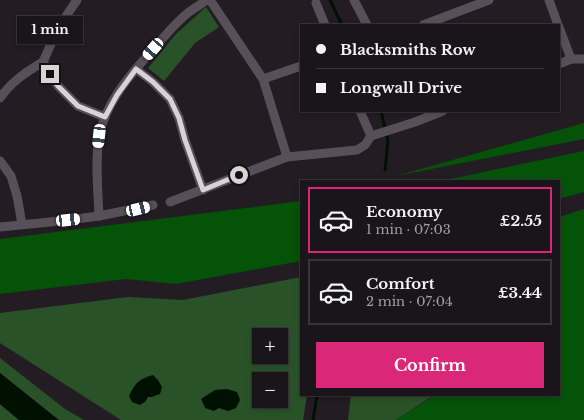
<!DOCTYPE html>
<meta charset="utf-8">
<style>
:root{--surface:#1a151a;--page:#231e23;--text:#f1f3f6;--muted:#9f9fa2;--line:#383439;--accent:#db2777}
body{margin:0;font-family:"Libre Baskerville",serif;background:var(--page);color:var(--text);height:100vh;display:flex;flex-direction:column;font-size:15px;white-space:nowrap}
*{box-sizing:border-box;margin:0}
p{font-size:13px;color:var(--muted)}
.icon{flex:none;width:22px;height:22px;fill:none;stroke:currentColor;stroke-width:2;stroke-linecap:round;stroke-linejoin:round}
.map{position:relative;flex:1;overflow:hidden}
.drawer{position:absolute;left:300px;top:180px;width:260px;height:216px;display:flex;flex-direction:column;background:var(--surface);border-radius:0px;box-shadow:0 2px 6px #0003,0 0 0 1px var(--line)}
.drawer>*{flex:none}
.top-card{position:absolute;left:300px;top:24px;width:260px;height:88px;border-radius:0px;box-shadow:0 2px 6px #0003,0 0 0 1px var(--line);display:grid;align-content:center;height:88px;padding:0 16px;background:var(--surface)}
.tools{position:absolute;left:252px;top:328px;display:grid;gap:8px}
.tools a{display:grid;place-items:center;width:36px;height:36px;border-radius:0px;background:var(--surface);box-shadow:0 2px 6px #0003,0 0 0 1px var(--line);font-size:20px}
.end{position:absolute;width:18px;height:18px;margin:-9px;border:5px solid #d8d3d7;background:#111;box-shadow:0 0 0 2px #111}
.from{border-radius:50%}
.bubble{position:absolute;height:28px;border-radius:0px;background:var(--surface);box-shadow:0 2px 6px #0003,0 0 0 1px var(--line);font-size:13px;font-weight:700;line-height:28px;text-align:center}
.car{position:absolute;width:12px;height:24px;margin:-12px -6px;border-radius:5px;box-shadow:0 0 3px 1px #0007;background:linear-gradient(#fff 24%,#345 0 40%,#fff 0 76%,#345 0 86%,#fff 0)}
.top-card b{display:flex;align-items:center;gap:14px;height:38px;font-size:15px}
.top-card b+b{border-top:1px solid var(--line)}
.top-card i{width:10px;height:10px;background:var(--text)}
ul{padding:7px 0 0;list-style:none}
li{display:flex;align-items:center;gap:12px;height:66px;margin:0 8px 6px;padding:0 8px;border:2px solid var(--line);border-radius:0px}
li div{flex:1}
li b{display:block;font-size:15px}
li em{font-style:normal;font-weight:700}
li.selected{border-color:var(--accent)}
li>.icon{width:36px;height:36px;stroke-width:1.5}
.cta{display:flex;gap:8px;margin-top:auto;padding:8px 16px}
.cta a{flex:1;height:46px;border-radius:0px;background:var(--accent);color:#fff;font-size:16px;font-weight:700;line-height:46px;text-align:center}
.map>svg:first-child{display:block}
.green{fill:#2a5229;fill-rule:evenodd}
.forest{fill:#045308}
.water{fill:#001101}
.lines{fill:none;stroke-linecap:round;stroke-linejoin:round}
.stream{stroke:#001101;stroke-width:3}
.street{stroke:#585058;stroke-width:9}
.route{stroke:#d8d3d7;stroke-width:5}
</style>
<div class="map">
<svg width="584" height="420" viewBox="0 0 584 420">
<rect width="100%" height="100%" fill="#231c23"/>
<g class="green">
<polygon points="206,7 219,27 195,43 164,81 148,68 176,34"/>
<path d="M301,277v118h6l-4,25h-182l-121,-77v-30l128,-16 55,3zM259,335h22v22h-22zM259,379h22v22h-22z"/>
<polygon points="0,358 65,409 84,420 59,420 55,417 0,373"/>
<polygon points="351,395 431,395 431,397 396,420 348,420"/>
<polygon points="0,404 19,420 0,420"/>
</g>
<g class="forest">
<polygon points="584,123 584,139 396,176"/>
<polygon points="584,151 584,192 559,199 559,181 440,181"/>
<polygon points="301,201 301,261 176,284 126,279 0,294 0,239"/>
<polygon points="584,209 584,420 396,420 431,398 431,395 559,395 559,217"/>
</g>
<g class="water">
<polygon points="0,373 55,417 59,420 19,420 0,404"/>
<path d="M153,375l5,5 4,7 -2,7 -8,3h-4l-3,5 -5,3 -8,-3 -3,-6c6,-13 10,-17 24,-21z"/>
<polygon points="227,389 237,392 240,400 236,408 228,411 219,408 214,411 205,408 201,399 215,390"/>
</g>
<g class="lines">
<g class="stream">
<polyline points="330,0 342,25"/>
<polyline points="381,111 388,141 385,170"/>
<polyline points="313,420 317,395"/>
</g>
<g class="street">
<path d="M77,0c-14,19 -25,40 -34,62l15,24 20,20 27,11"/>
<polyline points="210,0 263,79 287,157 357,150 365,145 371,136 415,122 443,111"/>
<polyline points="354,0 367,25"/>
<polyline points="549,0 558,25"/>
<polyline points="316,3 325,25"/>
<polyline points="423,25 489,0"/>
<polyline points="559,27 571,59"/>
<polyline points="559,64 571,59 584,59"/>
<polyline points="136,69 153,82 170,99 179,118 185,140 203,190"/>
<polyline points="263,79 301,66"/>
<path d="M0,98c11,-16 26,-26 43,-36"/>
<polyline points="360,111 371,136"/>
<polyline points="0,161 11,176 17,196 22,224"/>
<polyline points="170,202 287,157"/>
<path d="M99,216c-1,-26 -4,-53 0,-79 6,-35 33,-64 56,-90 11,-12 21,-25 34,-35 6,-4 12,-8 18,-12"/>
<polyline points="68,220 99,216 153,205"/>
<polyline points="0,227 60,221"/>
</g>
</g>
<g class="lines">
<polyline class="route" points="50,74 58,86 78,106 105,117 117,95 136,69 153,82 170,99 179,118 185,140 203,190 239,175"/>
</g>
</svg>
<div class="tools">
<a>+</a>
<a>−</a>
</div>
<i class="end from" style="left:239px;top:175px"></i>
<i class="end" style="left:50px;top:74px"></i>
<div class="bubble" style="left:17px;top:16px;width:66px">1 min</div>
<i class="car" style="left:153px;top:49px;rotate:221deg"></i>
<i class="car" style="left:99px;top:136px;rotate:186deg"></i>
<i class="car" style="left:138px;top:209px;rotate:77deg"></i>
<i class="car" style="left:68px;top:220px;rotate:84deg"></i>
<div class="top-card">
<b><i class="from"></i>Blacksmiths Row</b>
<b><i></i>Longwall Drive</b>
</div>
<section class="drawer">
<ul>
<li class="selected"><svg class="icon" aria-label="car" viewBox="0 0 24 24"><path d="M5 17H2v-5l4-1 3-4h7l3 4 3 1v5h-3M9 17h6M6 11h13"/><circle cx="7" cy="17" r="2"/><circle cx="17" cy="17" r="2"/></svg><div><b>Economy</b><p>1 min · 07:03</p></div><em>£2.55</em></li>
<li><svg class="icon" aria-label="car" viewBox="0 0 24 24"><path d="M5 17H2v-5l4-1 3-4h7l3 4 3 1v5h-3M9 17h6M6 11h13"/><circle cx="7" cy="17" r="2"/><circle cx="17" cy="17" r="2"/></svg><div><b>Comfort</b><p>2 min · 07:04</p></div><em>£3.44</em></li>
</ul>
<div class="cta"><a>Confirm</a></div>
</section>
</div>
